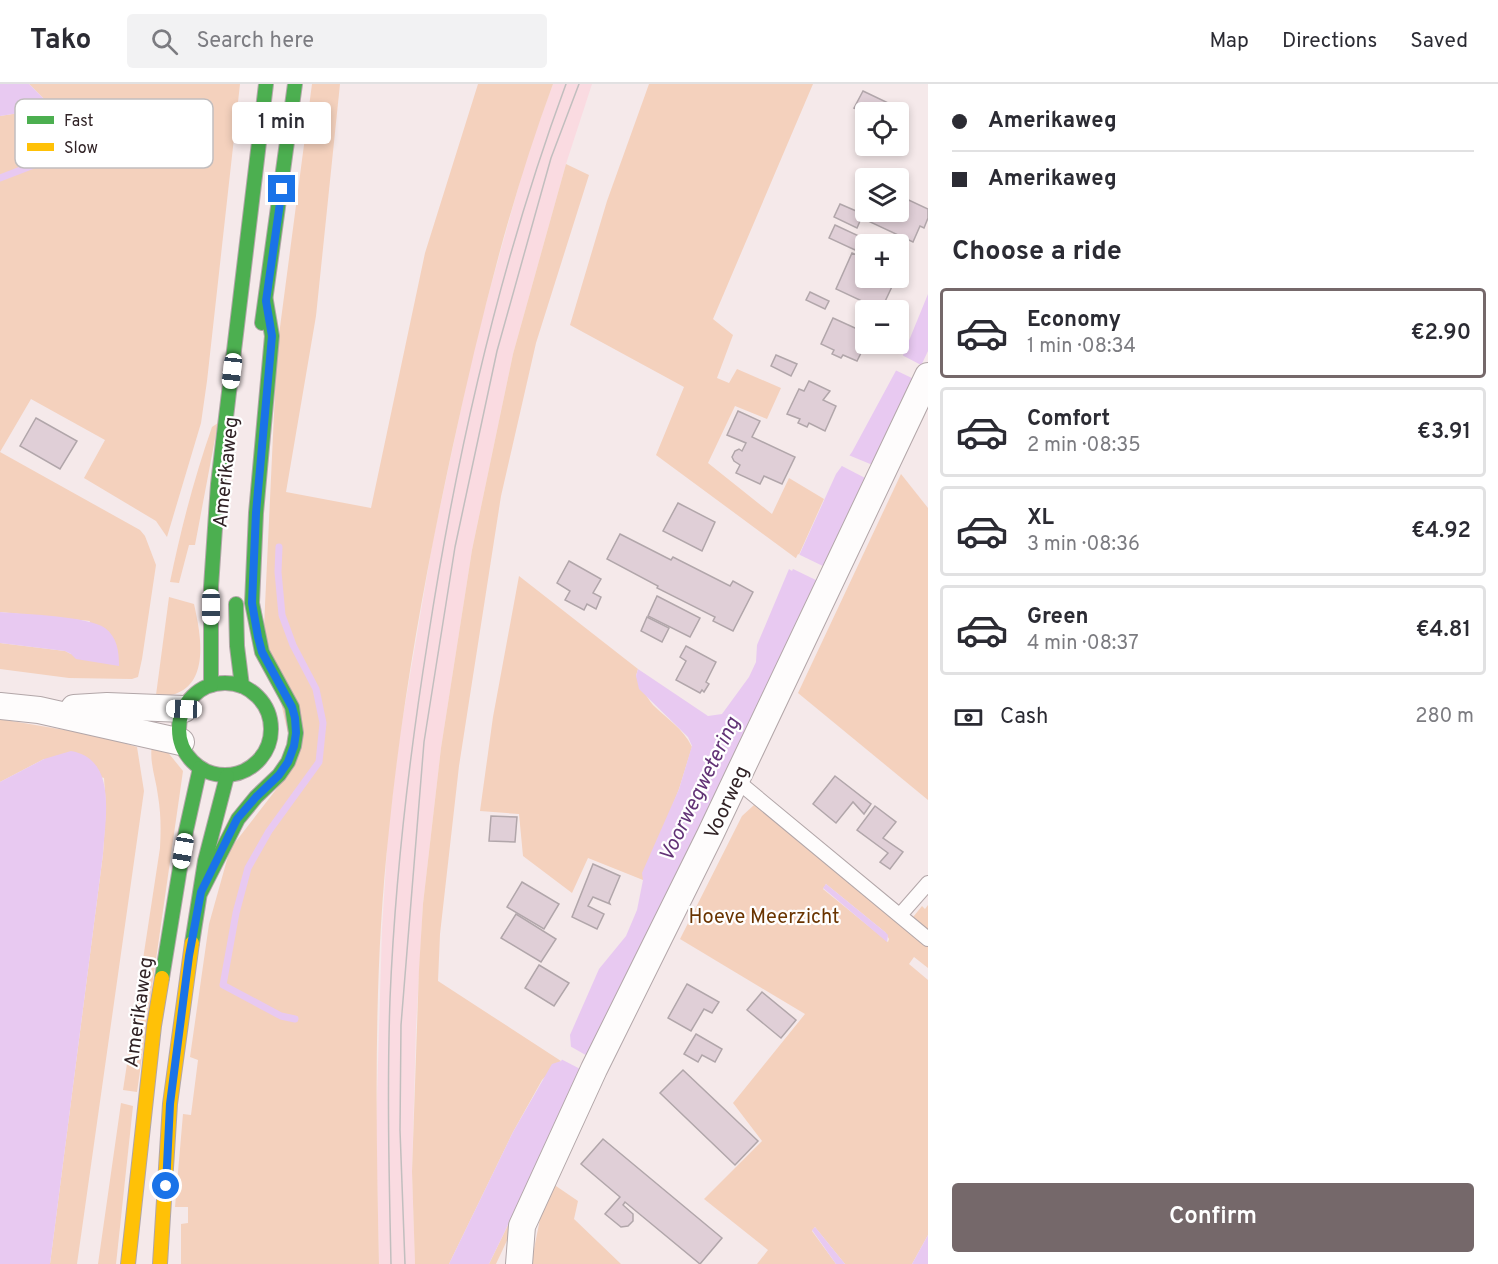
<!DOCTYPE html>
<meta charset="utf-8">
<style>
:root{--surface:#fff;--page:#f2f2f3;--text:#2b2b33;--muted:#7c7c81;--line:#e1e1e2;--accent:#75686a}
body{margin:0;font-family:Overpass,sans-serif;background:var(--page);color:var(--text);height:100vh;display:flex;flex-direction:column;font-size:22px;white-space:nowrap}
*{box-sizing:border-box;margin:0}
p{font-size:20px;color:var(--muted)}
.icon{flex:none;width:33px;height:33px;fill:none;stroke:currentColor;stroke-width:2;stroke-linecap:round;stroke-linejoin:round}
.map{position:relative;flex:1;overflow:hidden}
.sheet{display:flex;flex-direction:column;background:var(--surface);width:570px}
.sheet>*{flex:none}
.top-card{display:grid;align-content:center;height:132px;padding:0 24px;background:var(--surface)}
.fabs{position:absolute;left:855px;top:18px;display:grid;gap:12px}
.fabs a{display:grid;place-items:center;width:54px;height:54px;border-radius:6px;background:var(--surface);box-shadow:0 3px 9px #0003;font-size:30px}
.end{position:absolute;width:27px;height:27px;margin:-14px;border:8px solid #1a73e8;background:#fff;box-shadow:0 0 0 3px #fff}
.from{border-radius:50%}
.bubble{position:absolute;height:42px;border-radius:6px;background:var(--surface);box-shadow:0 3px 9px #0003;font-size:20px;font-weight:600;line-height:42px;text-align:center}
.car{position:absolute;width:18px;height:36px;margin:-18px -9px;border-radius:8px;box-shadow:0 0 4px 2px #0007;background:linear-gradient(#fff 24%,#345 0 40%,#fff 0 76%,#345 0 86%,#fff 0)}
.top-card b{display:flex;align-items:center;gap:21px;height:57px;font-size:22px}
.top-card b+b{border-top:2px solid var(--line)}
.top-card i{width:15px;height:15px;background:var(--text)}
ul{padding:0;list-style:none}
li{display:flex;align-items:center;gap:18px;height:90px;margin:0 12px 9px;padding:0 12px;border:3px solid var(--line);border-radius:6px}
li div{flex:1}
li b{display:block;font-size:22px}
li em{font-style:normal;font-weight:600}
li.active{border-color:var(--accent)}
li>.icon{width:54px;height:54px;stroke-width:1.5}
h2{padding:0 24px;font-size:27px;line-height:72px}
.pay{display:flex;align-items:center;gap:15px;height:66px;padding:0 24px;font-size:22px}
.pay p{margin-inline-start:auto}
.button{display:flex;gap:12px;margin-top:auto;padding:12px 24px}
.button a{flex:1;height:69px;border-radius:6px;background:var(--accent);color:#fff;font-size:24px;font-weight:600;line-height:69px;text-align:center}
header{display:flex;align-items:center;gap:36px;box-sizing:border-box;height:84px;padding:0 30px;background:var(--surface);border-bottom:2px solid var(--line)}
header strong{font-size:28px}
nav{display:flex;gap:33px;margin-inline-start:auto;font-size:21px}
.search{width:420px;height:54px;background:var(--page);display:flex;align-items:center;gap:15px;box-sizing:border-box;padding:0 21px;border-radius:6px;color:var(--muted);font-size:22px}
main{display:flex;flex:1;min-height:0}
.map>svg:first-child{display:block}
.built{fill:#fadbe1}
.green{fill:#f4d1bd;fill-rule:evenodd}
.water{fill:#e8c9f1}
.pier{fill:#f5e9ea}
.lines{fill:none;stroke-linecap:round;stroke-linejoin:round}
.stream{stroke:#e8c9f1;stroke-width:7}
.building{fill:#e0cfd7;stroke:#b1a6aa;stroke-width:1.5}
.lane-casing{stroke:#b2a6a8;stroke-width:16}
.street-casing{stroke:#b2a6a8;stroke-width:28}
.fast-casing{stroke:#b2a6a8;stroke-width:16}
.slow-casing{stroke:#b2a6a8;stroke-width:16}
.lane{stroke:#fefcfc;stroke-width:14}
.street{stroke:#fefcfc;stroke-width:26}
.fast{stroke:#4caf50;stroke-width:14}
.slow{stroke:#ffc107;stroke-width:14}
.tram{stroke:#c1bebe;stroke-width:1.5}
.route{stroke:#1a73e8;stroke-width:8}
.labels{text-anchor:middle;stroke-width:4.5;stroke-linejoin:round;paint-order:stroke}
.street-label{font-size:20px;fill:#302225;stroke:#fff}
.park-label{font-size:20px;fill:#6a3400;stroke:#fff}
.water-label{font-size:21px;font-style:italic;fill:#623376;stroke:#fff}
.key{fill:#fff;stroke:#c1bdbe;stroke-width:1.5}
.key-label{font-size:16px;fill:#302225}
</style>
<header>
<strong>Tako</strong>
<div class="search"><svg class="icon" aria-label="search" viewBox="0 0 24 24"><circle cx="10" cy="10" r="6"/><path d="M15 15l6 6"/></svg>Search here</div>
<nav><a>Map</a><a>Directions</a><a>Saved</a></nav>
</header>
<main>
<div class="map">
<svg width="928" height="1180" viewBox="0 0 928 1180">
<rect width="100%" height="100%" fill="#f5e9ea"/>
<polygon class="built" points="553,0 592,0 566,80 513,270 472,466 441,664 423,820 416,943 412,1088 415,1180 379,1180 376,1046 382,846 388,748 400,650 433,456 475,259 528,68"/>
<g class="green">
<polygon points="29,0 240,0 207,297 201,339 167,453 156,437 84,394 105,356 31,315 0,368 140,446 145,452 156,481 142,575 138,593 132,595 69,594 0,585 0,559 65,567 71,570 90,537 0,528 0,32 38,26 47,18"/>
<path d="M312,0h28l-24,232 -30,176 85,16 54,-255 53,-169h75c-44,119 -74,242 -101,366 -27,125 -50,252 -63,380 -16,144 -13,290 -10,434h-198v-40l7,-1v-16h-13l8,-93 8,1 7,-55 -8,-3 19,-133 21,-75 65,-84 -31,-138 13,-277z"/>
<polygon points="649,0 813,0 713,235 733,251 717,294 729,299 737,285 781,304 767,335 735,322 708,379 772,430 789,394 824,415 797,475 656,371 684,303 570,241 607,117"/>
<polygon points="566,80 589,91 536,259 501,412 459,682 440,850 438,897 561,977 542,996 513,1048 449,1180 415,1180 412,1088 419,885 423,820 441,664 472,466 513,270"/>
<path d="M218,339l-23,122h-6l-10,38 -9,-1c11,-53 24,-104 42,-155z"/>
<polygon points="901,390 928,424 928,716 798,609"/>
<path d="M519,492l119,93 -2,7c5,9 10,21 17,29 14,14 30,23 39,42l-13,42 -36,91 -55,-22 -16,35 -49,-37 -4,-42 -39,-3 13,-94z"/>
<path d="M169,513l25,7c6,27 17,78 -19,90 -5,2 -13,1 -19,1z"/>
<polygon points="0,635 100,652 137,663 144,707 77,1180 50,1180 103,770 106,723 104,694 44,675 0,698"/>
<path d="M152,660l14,6 17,21 -46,321 -14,-2 37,-242c1,-18 1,-34 -2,-52 -2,-18 -9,-33 -6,-52z"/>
<path d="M754,721l151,122 17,-21 3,3 3,-4v63l-14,-11 -5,7 19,16v255l-16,29h-67l-30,-37 -3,4 24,33h-79l11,-14 -64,-51 58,-58 -29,-38 72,-89 -125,-75 62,-123zM826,800l59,48 4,7 -1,3 -65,-53z"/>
<polygon points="581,990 583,994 496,1180 489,1180"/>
<polygon points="121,1019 133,1022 116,1180 98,1180"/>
<polygon points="553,1100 578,1117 574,1135 621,1180 531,1180 540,1135"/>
</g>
<g class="water">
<polygon points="0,0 29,0 47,18 38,26 0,32"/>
<polygon points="928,210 928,267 742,659 489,1180 449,1180 513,1048 552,980 561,977 571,963 570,951 599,885 626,852 637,826 643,796 642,789 679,705 692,662 688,653 639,605 636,592 638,585 708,632 722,630 749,593 756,578 757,561 789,485 792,487 836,390 852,368 899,281"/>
<path d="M0,528c23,2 88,4 105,16 12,9 14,23 14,38l-43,-7 -5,-5 -6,-3 -65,-8z"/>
<path d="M71,667c47,8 34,68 32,103l-53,410h-50v-482l44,-23z"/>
<polygon points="826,800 885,848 888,851 887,858 823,804"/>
<polygon points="815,1143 845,1180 836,1180 812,1146"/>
<polygon points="928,1151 928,1180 912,1180"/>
</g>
<g class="pier">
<polygon points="900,270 923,282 916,296 893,285"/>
<polygon points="846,370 875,382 869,396 840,381"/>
<polygon points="798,470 827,484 820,498 791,484"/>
<polygon points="568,961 591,974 584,987 559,974"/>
</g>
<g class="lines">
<g class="stream">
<polyline points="0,94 39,79 30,27"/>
<polyline points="279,463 278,488 282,531 293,561 316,605 323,639 319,678 269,747 248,784 236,829 223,901 281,932 295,935"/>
</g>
</g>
<g class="building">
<polygon points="863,7 903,26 898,36 898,28 866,29 854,24"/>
<polygon points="898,111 928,125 928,134 924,144 920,142 913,158 868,137 872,128 898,128"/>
<polygon points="840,120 863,130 857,144 834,133"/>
<polygon points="835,141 861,153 855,166 829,154"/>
<polygon points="852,169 866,175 866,194 896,194 881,226 836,205"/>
<polygon points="810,208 829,217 825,225 806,216"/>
<polygon points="833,234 866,249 866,259 857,277 843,271 841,274 832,270 834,266 821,260"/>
<polygon points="776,271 797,280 791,292 771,282"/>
<polygon points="809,297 830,307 823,316 836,322 825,347 809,339 807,343 798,339 800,335 787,330 799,305 804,307"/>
<polygon points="738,327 760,337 752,353 795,373 782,400 764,392 760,400 736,389 740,381 734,377 732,373 735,367 739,365 742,367 746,359 727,351"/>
<polygon points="36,334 77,357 60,385 20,362"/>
<polygon points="678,419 715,438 702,467 663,447"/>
<polygon points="620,450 671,476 673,473 730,502 733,497 753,508 733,547 713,537 715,533 657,504 658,502 607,475"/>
<polygon points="569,477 601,495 593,509 601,513 596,525 587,520 584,526 565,516 570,507 557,499"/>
<polygon points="657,512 700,534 690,553 648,532"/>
<polygon points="647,533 669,544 662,558 641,547"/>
<polygon points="686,562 716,578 706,598 709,600 704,608 702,606 700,609 676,596 686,577 680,573"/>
<polygon points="835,692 871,720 864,730 853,718 836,739 813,720"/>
<polygon points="875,722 896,738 883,754 903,768 890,785 880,778 888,769 857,746"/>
<polygon points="491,732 517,733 515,758 489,757"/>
<polygon points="593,780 620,792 609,818 610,820 593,813 588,822 604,830 597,845 572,833"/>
<polygon points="522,798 559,820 544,845 507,823"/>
<polygon points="516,830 556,855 541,878 501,854"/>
<polygon points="539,881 569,899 554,922 525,904"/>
<polygon points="687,900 719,918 712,929 704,925 691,947 668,934"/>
<polygon points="762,908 796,936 781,954 747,926"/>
<polygon points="696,950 722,965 715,978 702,971 698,978 684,970"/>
<polygon points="683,986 758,1057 735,1081 660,1009"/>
<polygon points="603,1055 722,1154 700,1180 625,1118 623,1121 633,1130 633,1137 628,1142 621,1143 605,1130 620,1113 581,1080"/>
</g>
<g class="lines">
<g class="lane-casing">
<g id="lane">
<polyline points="736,696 928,855"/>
<polyline points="900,831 928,799"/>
</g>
</g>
<g class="street-casing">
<g id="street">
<polyline points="0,622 39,626 181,658"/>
<polyline points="74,624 107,622 184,625"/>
<polyline points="519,1180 522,1142 594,985 710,751 928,292"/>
</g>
</g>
<g class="fast-casing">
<g id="fast">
<polyline points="262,239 295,0"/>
<polyline points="236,520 237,562 242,602"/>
<circle cx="225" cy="645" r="46"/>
<polyline points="211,601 211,503 218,400 266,0"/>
<polyline points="201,808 238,735 256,713 279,691 288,678 294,662 296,649 292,623 262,568 252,519 256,429 272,252 266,217"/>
<polyline points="192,859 205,777 227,692"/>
<polyline points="162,894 186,747 200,684"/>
</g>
</g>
<g class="slow-casing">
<g id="slow">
<polyline points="128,1180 154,942 162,894"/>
<polyline points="160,1180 170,1020 192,859"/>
</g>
</g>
<use href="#lane" class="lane"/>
<use href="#street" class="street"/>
<use href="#fast" class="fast"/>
<use href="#slow" class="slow"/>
<g class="tram">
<path d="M391,1180c-2,-89 -4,-177 -1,-265 5,-121 19,-241 38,-360 29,-189 72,-376 138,-555"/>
<polyline points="405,1180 400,1046 401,941 424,658 455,463 497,267 551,74 579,0"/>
</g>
</g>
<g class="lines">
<polyline class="route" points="166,1102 170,1020 189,872 201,808 237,735 256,713 279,691 288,678 294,662 296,649 295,634 292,623 262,568 258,553 252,519 256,429 272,252 266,217 282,105"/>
</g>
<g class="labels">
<g class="street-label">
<text transform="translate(225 388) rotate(-84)" y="7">Amerikaweg</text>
<text transform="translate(726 718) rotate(-65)" y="7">Voorweg</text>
<text transform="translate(138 928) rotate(-82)" y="7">Amerikaweg</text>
</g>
<g class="park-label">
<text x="764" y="839">Hoeve Meerzicht</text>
</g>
<g class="water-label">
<text transform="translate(699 705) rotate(-64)" y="7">Voorwegwetering</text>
</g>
</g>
<rect x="15" y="15" width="198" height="69" rx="9" class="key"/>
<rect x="27" y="32" width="27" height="8" fill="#4caf50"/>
<rect x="27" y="59" width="27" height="8" fill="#ffc107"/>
<g class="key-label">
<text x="64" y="42">Fast</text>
<text x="64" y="69">Slow</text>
</g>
</svg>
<div class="fabs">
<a><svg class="icon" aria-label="locate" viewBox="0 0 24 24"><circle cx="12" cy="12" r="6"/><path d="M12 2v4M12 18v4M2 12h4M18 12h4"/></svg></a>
<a><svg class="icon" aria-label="layers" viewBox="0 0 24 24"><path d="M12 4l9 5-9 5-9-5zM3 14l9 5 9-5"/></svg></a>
<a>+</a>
<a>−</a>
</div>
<i class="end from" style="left:166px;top:1102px"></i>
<i class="end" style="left:282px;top:105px"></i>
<div class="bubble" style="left:232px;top:18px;width:99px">1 min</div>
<i class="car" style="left:232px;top:287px;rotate:187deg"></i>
<i class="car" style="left:211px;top:523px;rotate:180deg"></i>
<i class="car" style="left:184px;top:625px;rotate:272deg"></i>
<i class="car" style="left:183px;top:767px;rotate:190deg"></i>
</div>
<section class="sheet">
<div class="top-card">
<b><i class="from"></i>Amerikaweg</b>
<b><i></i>Amerikaweg</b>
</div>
<h2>Choose a ride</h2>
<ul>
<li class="active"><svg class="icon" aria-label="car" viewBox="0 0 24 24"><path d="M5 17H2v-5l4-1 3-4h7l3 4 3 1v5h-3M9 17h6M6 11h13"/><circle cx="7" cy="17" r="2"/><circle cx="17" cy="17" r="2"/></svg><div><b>Economy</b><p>1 min · 08:34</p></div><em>€2.90</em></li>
<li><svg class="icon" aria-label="car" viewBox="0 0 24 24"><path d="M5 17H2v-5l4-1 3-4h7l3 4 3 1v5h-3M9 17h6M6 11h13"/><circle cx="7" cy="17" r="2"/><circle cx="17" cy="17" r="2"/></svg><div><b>Comfort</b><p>2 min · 08:35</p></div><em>€3.91</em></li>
<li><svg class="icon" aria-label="car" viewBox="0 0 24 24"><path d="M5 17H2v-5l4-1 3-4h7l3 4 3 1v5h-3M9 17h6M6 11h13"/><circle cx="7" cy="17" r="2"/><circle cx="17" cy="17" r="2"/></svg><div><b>XL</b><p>3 min · 08:36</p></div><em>€4.92</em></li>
<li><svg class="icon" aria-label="car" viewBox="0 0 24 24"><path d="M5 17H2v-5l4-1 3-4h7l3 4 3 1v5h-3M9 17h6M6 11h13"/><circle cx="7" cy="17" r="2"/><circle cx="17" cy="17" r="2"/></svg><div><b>Green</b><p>4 min · 08:37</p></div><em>€4.81</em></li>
</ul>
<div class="pay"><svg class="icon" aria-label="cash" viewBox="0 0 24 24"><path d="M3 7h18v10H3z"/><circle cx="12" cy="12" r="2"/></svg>Cash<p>280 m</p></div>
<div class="button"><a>Confirm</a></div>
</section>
</main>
